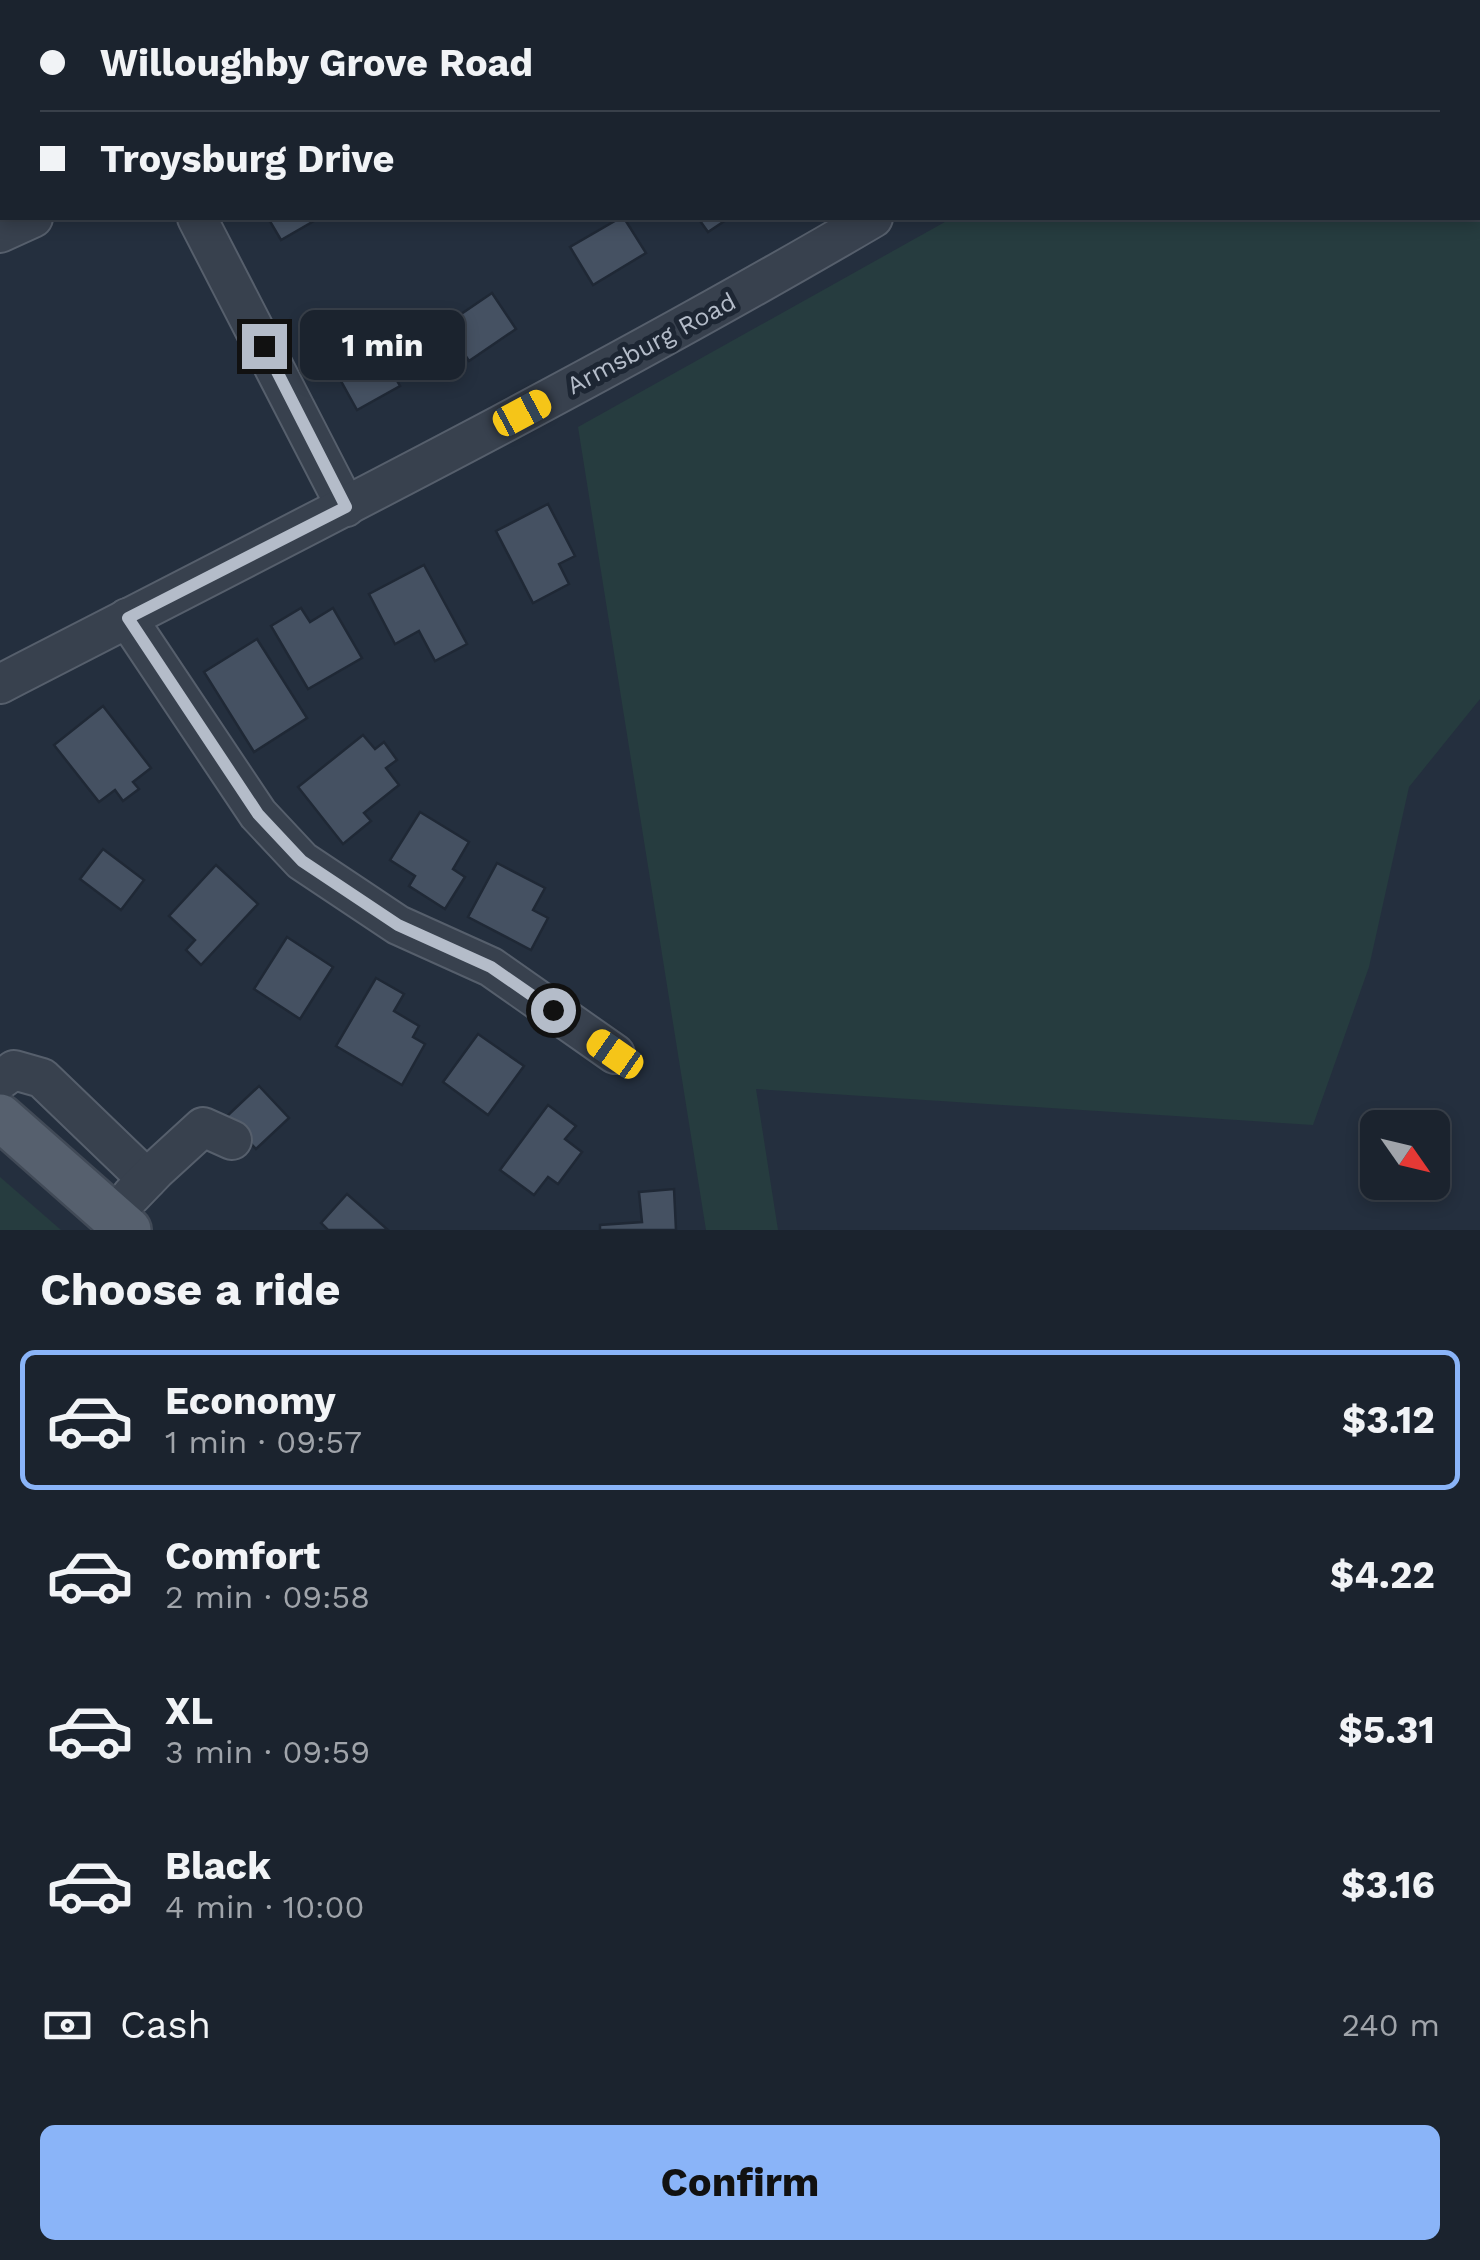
<!DOCTYPE html>
<meta charset="utf-8">
<style>
:root{--surface:#1b232e;--page:#282f3a;--text:#f1f3f6;--muted:#a0a4aa;--line:#39404a;--accent:#8ab4f8}
body{margin:0;font-family:"Work Sans",sans-serif;background:var(--page);color:var(--text);height:100vh;display:flex;flex-direction:column;font-size:38px;white-space:nowrap}
*{box-sizing:border-box;margin:0}
p{font-size:32px;color:var(--muted)}
.icon{flex:none;width:55px;height:55px;fill:none;stroke:currentColor;stroke-width:2;stroke-linecap:round;stroke-linejoin:round}
.map{position:relative;height:1230px;overflow:hidden}
.drawer{display:flex;flex-direction:column;background:var(--surface);flex:1}
.drawer>*{flex:none}
.banner{position:absolute;left:0px;top:0px;width:1480px;height:220px;box-shadow:0 5px 15px #0003,0 0 0 2px var(--line);display:grid;align-content:center;height:220px;padding:0 40px;background:var(--surface)}
.needle{width:65px;rotate:124deg}
.tools{position:absolute;left:1360px;top:1110px;display:grid;gap:20px}
.tools a{display:grid;place-items:center;width:90px;height:90px;border-radius:15px;background:var(--surface);box-shadow:0 5px 15px #0003,0 0 0 2px var(--line);font-size:50px}
.end{position:absolute;width:45px;height:45px;margin:-22px;border:12px solid #b4bcc9;background:#111;box-shadow:0 0 0 5px #111}
.from{border-radius:50%}
.bubble{position:absolute;height:70px;border-radius:15px;background:var(--surface);box-shadow:0 5px 15px #0003,0 0 0 2px var(--line);font-size:32px;font-weight:700;line-height:70px;text-align:center}
.car{position:absolute;width:30px;height:60px;margin:-30px -15px;border-radius:12px;box-shadow:0 0 8px 2px #0007;background:linear-gradient(#f5c518 24%,#345 0 40%,#f5c518 0 76%,#345 0 86%,#f5c518 0)}
.banner b{display:flex;align-items:center;gap:35px;height:95px;font-size:38px}
.banner b+b{border-top:2px solid var(--line)}
.banner i{width:25px;height:25px;background:var(--text)}
ul{padding:0;list-style:none}
li{display:flex;align-items:center;gap:30px;height:140px;margin:0 20px 15px;padding:0 20px;border:5px solid transparent;border-radius:15px}
li div{flex:1}
li b{display:block;font-size:38px}
li em{font-style:normal;font-weight:700}
li.active{border-color:var(--accent)}
li>.icon{width:90px;height:90px;stroke-width:1.5}
h2{padding:0 40px;font-size:45px;line-height:120px}
.pay{display:flex;align-items:center;gap:25px;height:110px;padding:0 40px;font-size:38px}
.pay p{margin-inline-start:auto}
.primary-button{display:flex;gap:20px;margin-top:auto;padding:20px 40px}
.primary-button a{flex:1;height:115px;border-radius:15px;background:var(--accent);color:#111;font-size:40px;font-weight:700;line-height:115px;text-align:center}
.map>svg:first-child{display:block}
.green{fill:#263c3f}
.building{fill:#455162;stroke:#1f2835;stroke-width:2.5}
.lines{fill:none;stroke-linecap:round;stroke-linejoin:round}
.minor-casing{stroke:#565f6c;stroke-width:42}
.major-casing{stroke:#414a57;stroke-width:50}
.minor{stroke:#38414e;stroke-width:38}
.major{stroke:#56606e;stroke-width:45}
.route{stroke:#b4bcc9;stroke-width:12}
.labels{text-anchor:middle;stroke-width:10;stroke-linejoin:round;paint-order:stroke}
.street-label{font-size:25px;fill:#b4bcc9;stroke:#1d2633}
</style>
<div class="map">
<svg width="1480" height="1230" viewBox="0 0 1480 1230">
<rect width="100%" height="100%" fill="#242f3e"/>
<g class="green">
<polygon points="1478,43 1480,47 1480,699 1409,787 1369,967 1313,1125 756,1089 778,1230 706,1230 578,427 952,218 1478,218"/>
<polygon points="0,1177 61,1230 0,1230"/>
</g>
<g class="building">
<polygon points="661,0 699,0 698,2 660,2"/>
<polygon points="268,218 319,218 281,240"/>
<polygon points="620,218 624,218 646,253 593,285 570,247"/>
<polygon points="698,218 729,218 708,232"/>
<polygon points="492,293 516,329 469,361 445,325"/>
<polygon points="379,349 400,386 357,410 336,372"/>
<polygon points="548,504 575,556 559,564 569,584 533,603 496,531"/>
<polygon points="424,565 467,644 435,661 419,631 395,644 369,594"/>
<polygon points="301,608 310,622 333,608 362,658 308,689 271,626"/>
<polygon points="257,639 307,718 254,752 204,672"/>
<polygon points="103,706 151,768 133,782 139,789 123,801 115,790 99,802 54,745"/>
<polygon points="363,735 375,749 384,742 397,760 386,768 399,785 364,813 371,821 343,844 298,787"/>
<polygon points="420,812 469,842 453,869 465,877 445,909 409,886 415,876 390,860"/>
<polygon points="103,849 144,880 121,910 80,879"/>
<polygon points="497,863 545,888 533,910 548,918 531,950 468,917"/>
<polygon points="216,865 258,904 201,965 186,950 195,940 169,916"/>
<polygon points="287,937 333,967 300,1019 254,989"/>
<polygon points="376,978 404,994 394,1011 419,1026 413,1037 425,1044 402,1085 336,1046"/>
<polygon points="478,1034 524,1066 488,1115 443,1082"/>
<polygon points="259,1086 289,1118 256,1149 226,1117"/>
<polygon points="548,1105 576,1126 565,1139 582,1152 558,1184 548,1177 534,1195 500,1170"/>
<polygon points="674,1189 676,1230 600,1230 600,1225 642,1222 639,1192"/>
<polygon points="347,1194 388,1230 328,1230 321,1223"/>
</g>
<g class="lines">
<g class="minor-casing">
<g id="minor">
<polyline points="455,2 459,0"/>
<polyline points="1238,2 1242,0"/>
<polyline points="197,218 346,507"/>
<polyline points="0,233 33,218"/>
<polyline points="127,618 258,814 302,861 398,925 491,967 615,1054"/>
<path d="M0,684c293,-151 588,-299 873,-466"/>
<polyline points="0,1080 14,1070 42,1078 147,1179"/>
<polyline points="131,1196 156,1170 203,1127 232,1140"/>
</g>
</g>
<g class="major-casing">
<polyline id="major" points="0,1117 128,1230"/>
</g>
<use href="#minor" class="minor"/>
<use href="#major" class="major"/>
</g>
<g class="lines">
<polyline class="route" points="264,346 346,507 128,618 258,814 302,861 398,925 491,967 553,1010"/>
</g>
<g class="labels">
<g class="street-label">
<text transform="translate(651 343) rotate(-28)" y="9">Armsburg Road</text>
</g>
</g>
</svg>
<div class="tools">
<a><svg class="needle" viewBox="-14 -14 28 28"><path d="M0-13l5 13h-10z" fill="#e53935"/><path d="M0 13l5-13h-10z" fill="#a0a4aa"/></svg></a>
</div>
<i class="end from" style="left:553px;top:1010px"></i>
<i class="end" style="left:264px;top:346px"></i>
<div class="bubble" style="left:300px;top:310px;width:165px">1 min</div>
<i class="car" style="left:522px;top:413px;rotate:62deg"></i>
<i class="car" style="left:615px;top:1054px;rotate:305deg"></i>
<div class="banner">
<b><i class="from"></i>Willoughby Grove Road</b>
<b><i></i>Troysburg Drive</b>
</div>
</div>
<section class="drawer">
<h2>Choose a ride</h2>
<ul>
<li class="active"><svg class="icon" aria-label="car" viewBox="0 0 24 24"><path d="M5 17H2v-5l4-1 3-4h7l3 4 3 1v5h-3M9 17h6M6 11h13"/><circle cx="7" cy="17" r="2"/><circle cx="17" cy="17" r="2"/></svg><div><b>Economy</b><p>1 min · 09:57</p></div><em>$3.12</em></li>
<li><svg class="icon" aria-label="car" viewBox="0 0 24 24"><path d="M5 17H2v-5l4-1 3-4h7l3 4 3 1v5h-3M9 17h6M6 11h13"/><circle cx="7" cy="17" r="2"/><circle cx="17" cy="17" r="2"/></svg><div><b>Comfort</b><p>2 min · 09:58</p></div><em>$4.22</em></li>
<li><svg class="icon" aria-label="car" viewBox="0 0 24 24"><path d="M5 17H2v-5l4-1 3-4h7l3 4 3 1v5h-3M9 17h6M6 11h13"/><circle cx="7" cy="17" r="2"/><circle cx="17" cy="17" r="2"/></svg><div><b>XL</b><p>3 min · 09:59</p></div><em>$5.31</em></li>
<li><svg class="icon" aria-label="car" viewBox="0 0 24 24"><path d="M5 17H2v-5l4-1 3-4h7l3 4 3 1v5h-3M9 17h6M6 11h13"/><circle cx="7" cy="17" r="2"/><circle cx="17" cy="17" r="2"/></svg><div><b>Black</b><p>4 min · 10:00</p></div><em>$3.16</em></li>
</ul>
<div class="pay"><svg class="icon" aria-label="cash" viewBox="0 0 24 24"><path d="M3 7h18v10H3z"/><circle cx="12" cy="12" r="2"/></svg>Cash<p>240 m</p></div>
<div class="primary-button"><a>Confirm</a></div>
</section>
